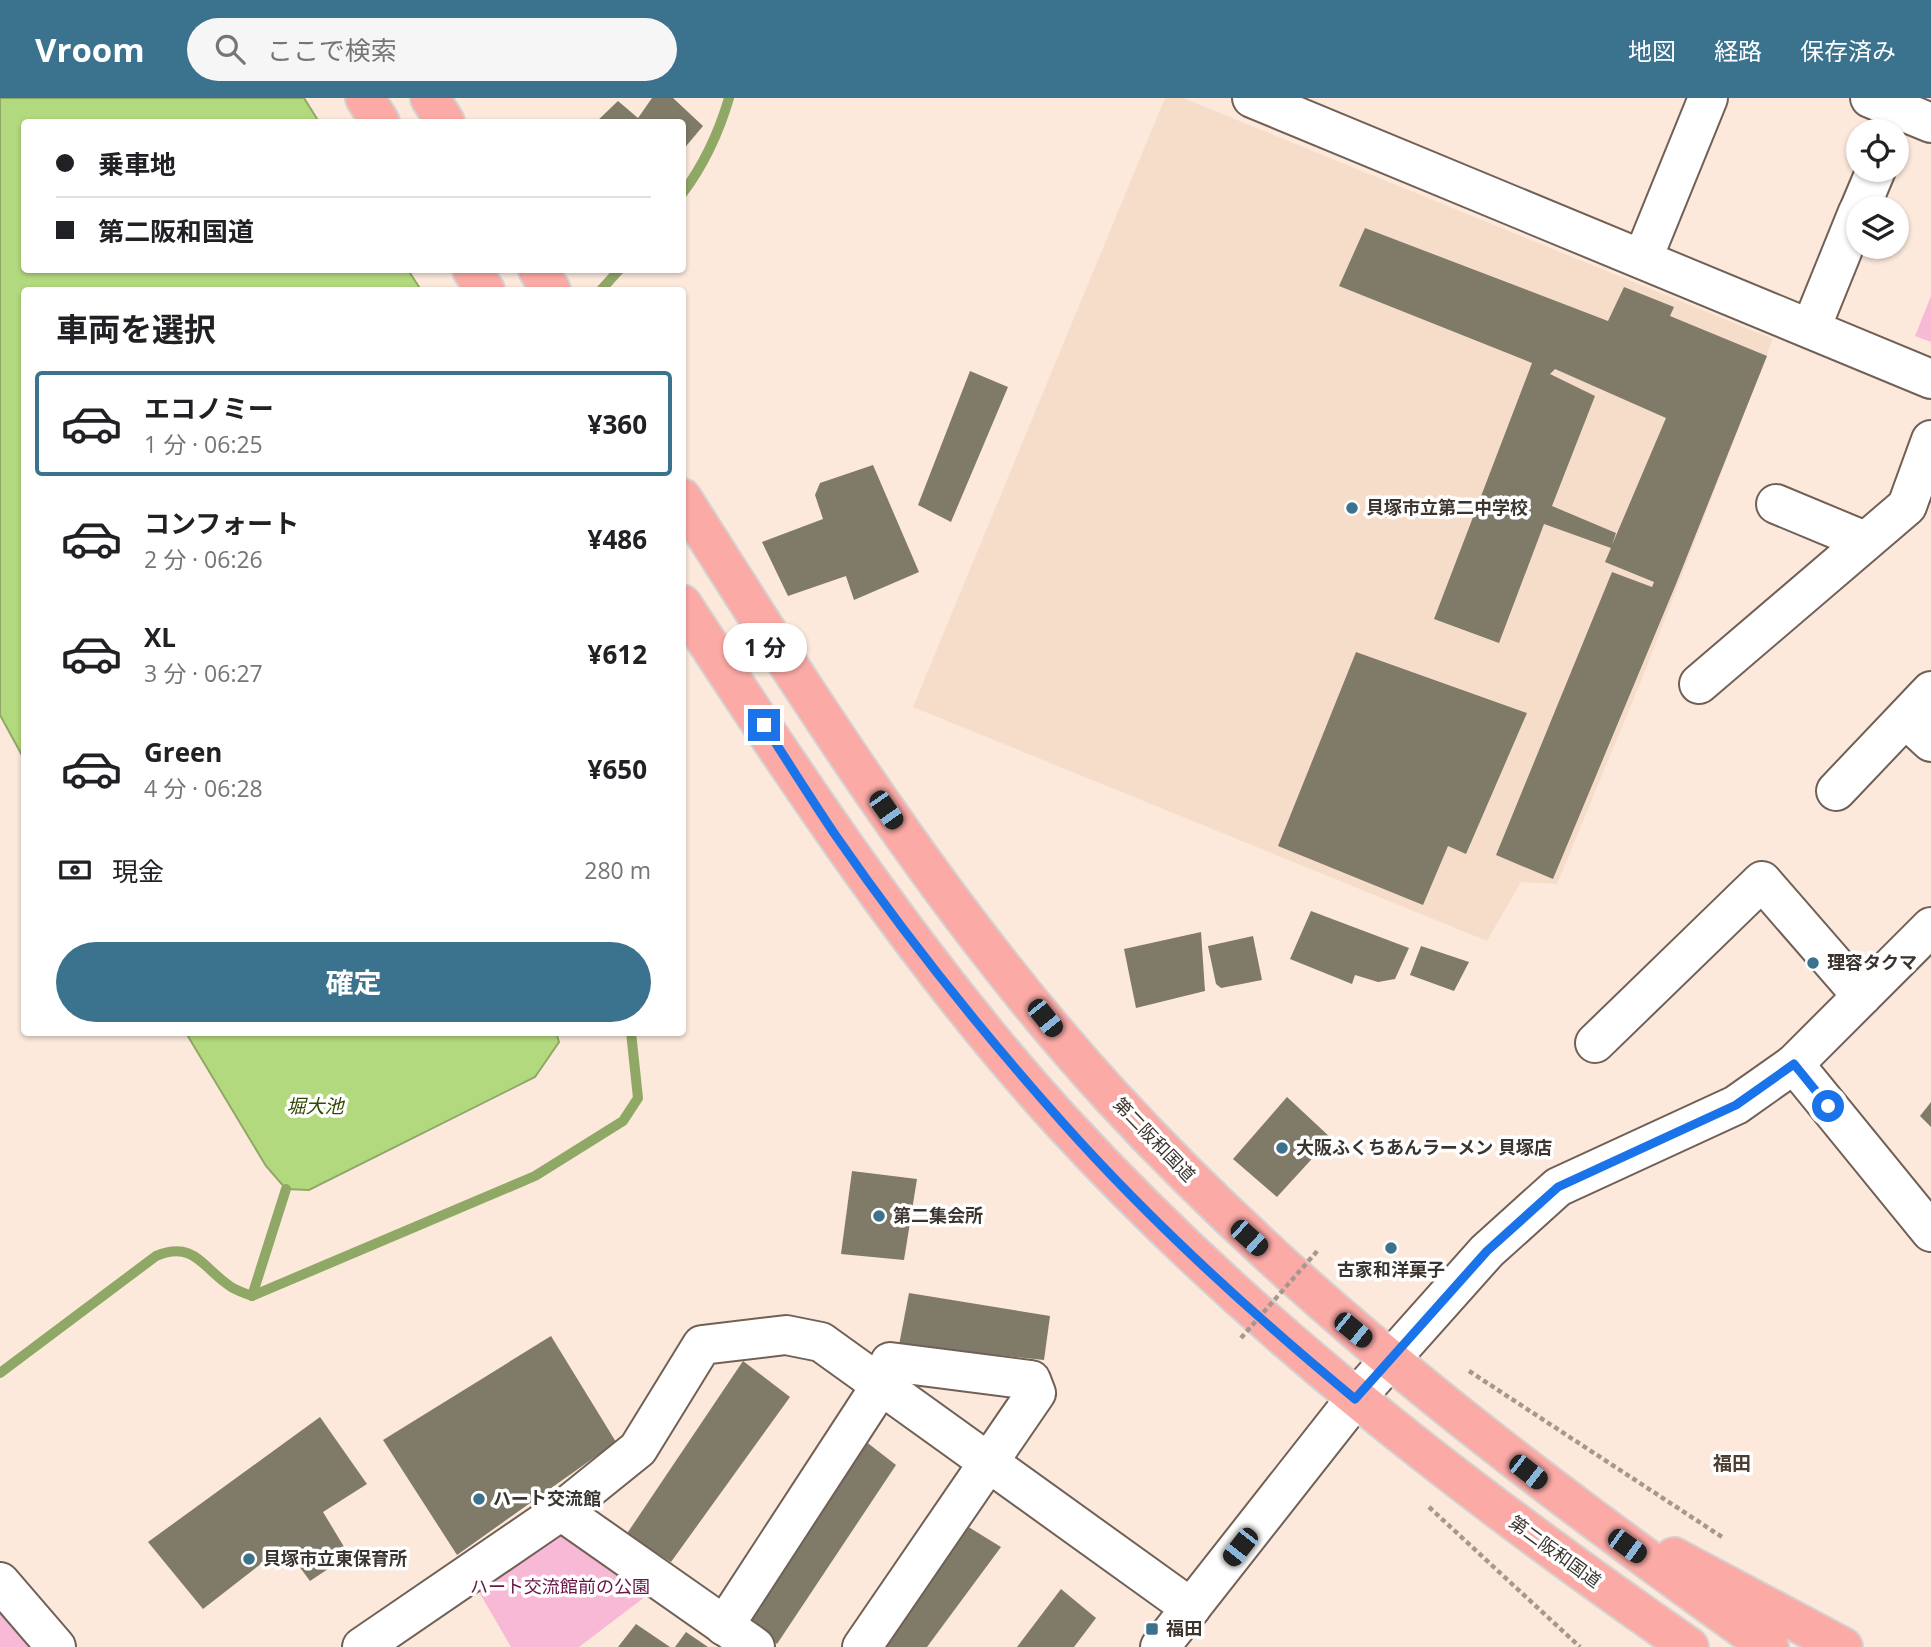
<!DOCTYPE html>
<html lang="ja">
<meta charset="utf-8">
<style>
:root{--surface:#fff;--page:#f6f6f6;--text:#202124;--muted:#757577;--line:#e0e0e0;--accent:#3b728d}
body{margin:0;font-family:"Open Sans","Noto Sans JP",sans-serif;background:var(--page);color:var(--text);height:100vh;display:flex;flex-direction:column;font-size:26px;white-space:nowrap}
*{box-sizing:border-box;margin:0}
p{font-size:23px;color:var(--muted)}
.icon{flex:none;width:38px;height:38px;fill:none;stroke:currentColor;stroke-width:2;stroke-linecap:round;stroke-linejoin:round}
.map{position:relative;flex:1;overflow:hidden}
.panel{position:absolute;left:21px;top:189px;width:665px;height:749px;display:flex;flex-direction:column;background:var(--surface);border-radius:7px;box-shadow:0 2px 5px #0004}
.panel>*{flex:none}
.top-card{position:absolute;left:21px;top:21px;width:665px;height:154px;border-radius:7px;box-shadow:0 2px 5px #0004;display:grid;align-content:center;height:154px;padding:0 35px;background:var(--surface)}
.buttons{position:absolute;left:1846px;top:21px;display:grid;gap:14px}
.buttons a{display:grid;place-items:center;width:63px;height:63px;border-radius:50%;background:var(--surface);box-shadow:0 2px 5px #0004;font-size:35px}
.end{position:absolute;width:32px;height:32px;margin:-16px;border:9px solid #1a73e8;background:#fff;box-shadow:0 0 0 4px #fff}
.from{border-radius:50%}
.bubble{position:absolute;height:49px;border-radius:24px;background:var(--surface);box-shadow:0 2px 5px #0004;font-size:23px;font-weight:700;line-height:49px;text-align:center}
.car{position:absolute;width:21px;height:42px;margin:-21px -10px;border-radius:9px;box-shadow:0 0 5px 2px #0007;background:linear-gradient(#222 24%,#8ab4d8 0 40%,#222 0 76%,#8ab4d8 0 86%,#222 0)}
.top-card b{display:flex;align-items:center;gap:24px;height:66px;font-size:26px}
.top-card b+b{border-top:2px solid var(--line)}
.top-card i{width:18px;height:18px;background:var(--text)}
ul{padding:0;list-style:none}
li{display:flex;align-items:center;gap:21px;height:105px;margin:0 14px 10px;padding:0 21px;border:4px solid transparent;border-radius:7px}
li div{flex:1}
li b{display:block;font-size:26px}
li em{font-style:normal;font-weight:700}
li.selected{border-color:var(--accent)}
li>.icon{width:63px;height:63px;stroke-width:1.5}
h2{padding:0 35px;font-size:32px;line-height:84px}
.pay{display:flex;align-items:center;gap:18px;height:77px;padding:0 35px;font-size:26px}
.pay p{margin-inline-start:auto}
.button{display:flex;gap:14px;margin-top:auto;padding:14px 35px}
.button a{flex:1;height:80px;border-radius:42px;background:var(--accent);color:#fff;font-size:28px;font-weight:700;line-height:80px;text-align:center}
header{display:flex;align-items:center;gap:42px;box-sizing:border-box;height:98px;padding:0 35px;background:var(--accent);color:#fff}
header strong{font-size:33px}
nav{display:flex;gap:38px;margin-inline-start:auto;font-size:24px}
.search{width:490px;height:63px;background:var(--page);display:flex;align-items:center;gap:18px;box-sizing:border-box;padding:0 24px;border-radius:38px;color:var(--muted);font-size:26px}
.map>svg:first-child{display:block}
.built{fill:#f5ddca}
.green{fill:#f7b9d6}
.water{fill:#b3d97e;stroke:#8fa866;stroke-width:2}
.lines{fill:none;stroke-linecap:round;stroke-linejoin:round}
.stream{stroke:#8fa866;stroke-width:10}
.building{fill:#807b69;fill-rule:evenodd}
.minor-casing{stroke:#706055;stroke-width:42}
.trunk-casing{stroke:#d4d2d1;stroke-width:42}
.path{stroke:#a5988e;stroke-width:4.5;stroke-dasharray:5 3.5;stroke-linecap:butt}
.minor{stroke:#fff;stroke-width:38}
.trunk{stroke:#fcaaa6;stroke-width:38}
.path-bridge{stroke:#a5988e;stroke-width:4.5;stroke-dasharray:5 3.5;stroke-linecap:butt}
.route{stroke:#1a73e8;stroke-width:9}
.poi-dot{fill:#3b728d;stroke:#fff;stroke-width:2.5}
.labels{text-anchor:middle;stroke-width:7;stroke-linejoin:round;paint-order:stroke}
.poi-label{font-size:18px;font-weight:bold;fill:#3b342f;stroke:#fff;text-anchor:start}
.street-label{font-size:18px;fill:#3b342f;stroke:#fff}
.park-label{font-size:18px;fill:#651444;stroke:#fff}
.water-label{font-size:19px;font-style:italic;fill:#324804;stroke:#fff}
.neighbourhood-label{font-size:19px;font-weight:bold;fill:#4c3d32;stroke:#fff}
</style>
<header>
<strong>Vroom</strong>
<div class="search"><svg class="icon" aria-label="search" viewBox="0 0 24 24"><circle cx="10" cy="10" r="6"/><path d="M15 15l6 6"/></svg>ここで検索</div>
<nav><a>地図</a><a>経路</a><a>保存済み</a></nav>
</header>
<div class="map">
<svg width="1931" height="1549" viewBox="0 0 1931 1549">
<rect width="100%" height="100%" fill="#fce9dc"/>
<polygon class="built" points="1165,0 1183,0 1773,241 1643,578 1557,786 1521,784 1487,843 913,609"/>
<g class="green">
<polygon points="1931,198 1931,244 1915,238"/>
<polygon points="561,1414 658,1489 579,1549 511,1549 471,1480"/>
<polygon points="0,1484 56,1549 0,1549"/>
</g>
<g class="water">
<polygon points="0,0 304,0 319,24 24,24 24,172 408,172 421,192 24,192 24,661 0,617"/>
<polygon points="556,934 559,944 535,979 309,1092 286,1091 266,1068 186,935"/>
</g>
<g class="lines">
<g class="stream">
<path d="M682,96c21,-28 37,-62 47,-96"/>
<polyline points="601,192 619,172"/>
<polyline points="252,1198 535,1078 623,1023 638,1000 631,934"/>
<path d="M0,1275l156,-117c37,-15 45,9 71,28 7,6 17,9 25,12l34,-107"/>
</g>
</g>
<g class="building">
<polygon points="652,0 673,0 703,28 682,53 682,24 596,24 618,3 638,20"/>
<path d="M1365,130l243,93 16,-34 50,20 -4,9 97,40 -91,228 -123,295 -57,-24 116,-283 40,15 2,-5 -49,-20 6,-14 -67,-24 -45,119 -65,-24 98,-256 -193,-77zM1555,271l111,49 -54,127 4,-12 -64,-27 43,-110 -45,-22z"/>
<polygon points="970,273 1008,289 951,424 918,407"/>
<polygon points="873,367 919,474 854,502 846,478 788,498 762,444 823,421 815,397 820,385"/>
<polygon points="1356,554 1527,615 1466,756 1448,748 1423,807 1278,748"/>
<polygon points="1311,813 1409,850 1395,881 1378,884 1355,877 1352,886 1290,861"/>
<polygon points="1201,834 1205,893 1136,910 1124,851"/>
<polygon points="1253,838 1262,882 1221,890 1216,886 1208,848"/>
<polygon points="1421,848 1469,864 1454,893 1410,877"/>
<polygon points="1287,999 1331,1040 1277,1099 1233,1061"/>
<polygon points="1931,1004 1931,1029 1920,1018"/>
<polygon points="852,1073 917,1081 904,1162 841,1156"/>
<polygon points="909,1195 1050,1218 1044,1262 899,1247"/>
<polygon points="551,1238 616,1344 457,1457 383,1342"/>
<polygon points="743,1263 790,1299 671,1464 626,1437"/>
<polygon points="320,1319 367,1386 323,1414 349,1457 310,1483 284,1448 203,1511 148,1444"/>
<polygon points="860,1339 896,1367 777,1546 741,1516"/>
<polygon points="962,1425 1001,1449 927,1549 872,1549"/>
<polygon points="1061,1491 1096,1520 1074,1549 1017,1549"/>
<polygon points="636,1526 670,1549 618,1549"/>
<polygon points="686,1534 708,1549 675,1549"/>
</g>
<g class="lines">
<g class="minor-casing">
<g id="minor">
<polyline points="1252,0 1931,281"/>
<polyline points="1870,0 1931,25"/>
<polyline points="1860,110 1876,72"/>
<polyline points="1643,160 1708,0"/>
<polyline points="1811,230 1858,114"/>
<polyline points="1776,406 1865,443"/>
<polyline points="1699,586 1907,408 1931,342"/>
<polyline points="1906,621 1931,644"/>
<polyline points="1836,693 1931,593"/>
<polyline points="1595,945 1762,783 1862,898"/>
<polyline points="1794,966 1931,1134"/>
<polyline points="561,1413 755,1549"/>
<polyline points="0,1484 56,1549"/>
<polyline points="724,1528 881,1287 890,1264 1031,1282 1036,1295 862,1549"/>
<polyline points="362,1549 561,1413 638,1351 702,1247 786,1237 821,1244 1191,1510"/>
<polyline points="1160,1549 1355,1301 1487,1153 1558,1089 1736,1007 1794,966 1931,829"/>
</g>
</g>
<g class="trunk-casing">
<g id="trunk">
<polyline points="365,0 380,24"/>
<polyline points="430,0 445,24"/>
<polyline points="472,172 485,192"/>
<polyline points="538,172 551,192"/>
<path d="M682,400c132,208 263,417 430,599 195,212 424,384 657,550"/>
<path d="M682,506c118,180 237,362 383,521 185,201 400,366 624,522"/>
<polyline points="1674,1459 1843,1549"/>
</g>
</g>
<g class="path">
<polyline points="1469,1273 1722,1439"/>
<polyline points="1429,1409 1580,1549"/>
</g>
<use href="#minor" class="minor"/>
<use href="#trunk" class="trunk"/>
<polyline class="path-bridge" points="1241,1240 1319,1151"/>
</g>
<g class="lines">
<path class="route" d="M764,627c24,37 47,74 72,111 69,100 146,196 227,287 89,100 189,191 292,276l132,-148 71,-64 178,-82 58,-41 34,42"/>
</g>
<g class="poi-dot">
<circle cx="1352" cy="410" r="7"/>
<circle cx="1813" cy="865" r="7"/>
<circle cx="1282" cy="1050" r="7"/>
<circle cx="879" cy="1118" r="7"/>
<circle cx="1391" cy="1150" r="7"/>
<circle cx="479" cy="1401" r="7"/>
<circle cx="249" cy="1461" r="7"/>
<rect x="1145" y="1524" width="14" height="14" rx="3.5"/>
</g>
<g class="labels">
<g class="poi-label">
<text x="1366" y="416">貝塚市立第二中学校</text>
<text x="1827" y="871">理容タクマ</text>
<text x="1296" y="1056">大阪ふくちあんラーメン 貝塚店</text>
<text x="893" y="1124">第二集会所</text>
<text x="1391" y="1178" text-anchor="middle">古家和洋菓子</text>
<text x="493" y="1407">ハート交流館</text>
<text x="263" y="1467">貝塚市立東保育所</text>
<text x="1166" y="1537">福田</text>
</g>
<g class="street-label">
<text transform="translate(1154 1042) rotate(46)" y="6">第二阪和国道</text>
<text transform="translate(1555 1454) rotate(36)" y="6">第二阪和国道</text>
</g>
<g class="park-label">
<text x="560" y="1495">ハート交流館前の公園</text>
</g>
<g class="water-label">
<text x="315" y="1015">堀大池</text>
</g>
<g class="neighbourhood-label">
<text x="1732" y="1372">福田</text>
</g>
</g>
</svg>
<div class="buttons">
<a><svg class="icon" aria-label="locate" viewBox="0 0 24 24"><circle cx="12" cy="12" r="6"/><path d="M12 2v4M12 18v4M2 12h4M18 12h4"/></svg></a>
<a><svg class="icon" aria-label="layers" viewBox="0 0 24 24"><path d="M12 4l9 5-9 5-9-5zM3 14l9 5 9-5"/></svg></a>
</div>
<i class="end from" style="left:1828px;top:1008px"></i>
<i class="end" style="left:764px;top:627px"></i>
<div class="bubble" style="left:723px;top:525px;width:84px">1 分</div>
<i class="car" style="left:886px;top:712px;rotate:145deg"></i>
<i class="car" style="left:1045px;top:920px;rotate:141deg"></i>
<i class="car" style="left:1249px;top:1140px;rotate:132deg"></i>
<i class="car" style="left:1353px;top:1232px;rotate:129deg"></i>
<i class="car" style="left:1528px;top:1374px;rotate:128deg"></i>
<i class="car" style="left:1627px;top:1448px;rotate:126deg"></i>
<i class="car" style="left:1240px;top:1449px;rotate:218deg"></i>
<div class="top-card">
<b><i class="from"></i>乗車地</b>
<b><i></i>第二阪和国道</b>
</div>
<section class="panel">
<h2>車両を選択</h2>
<ul>
<li class="selected"><svg class="icon" aria-label="car" viewBox="0 0 24 24"><path d="M5 17H2v-5l4-1 3-4h7l3 4 3 1v5h-3M9 17h6M6 11h13"/><circle cx="7" cy="17" r="2"/><circle cx="17" cy="17" r="2"/></svg><div><b>エコノミー</b><p>1 分 · 06:25</p></div><em>¥360</em></li>
<li><svg class="icon" aria-label="car" viewBox="0 0 24 24"><path d="M5 17H2v-5l4-1 3-4h7l3 4 3 1v5h-3M9 17h6M6 11h13"/><circle cx="7" cy="17" r="2"/><circle cx="17" cy="17" r="2"/></svg><div><b>コンフォート</b><p>2 分 · 06:26</p></div><em>¥486</em></li>
<li><svg class="icon" aria-label="car" viewBox="0 0 24 24"><path d="M5 17H2v-5l4-1 3-4h7l3 4 3 1v5h-3M9 17h6M6 11h13"/><circle cx="7" cy="17" r="2"/><circle cx="17" cy="17" r="2"/></svg><div><b>XL</b><p>3 分 · 06:27</p></div><em>¥612</em></li>
<li><svg class="icon" aria-label="car" viewBox="0 0 24 24"><path d="M5 17H2v-5l4-1 3-4h7l3 4 3 1v5h-3M9 17h6M6 11h13"/><circle cx="7" cy="17" r="2"/><circle cx="17" cy="17" r="2"/></svg><div><b>Green</b><p>4 分 · 06:28</p></div><em>¥650</em></li>
</ul>
<div class="pay"><svg class="icon" aria-label="cash" viewBox="0 0 24 24"><path d="M3 7h18v10H3z"/><circle cx="12" cy="12" r="2"/></svg>現金<p>280 m</p></div>
<div class="button"><a>確定</a></div>
</section>
</div>
